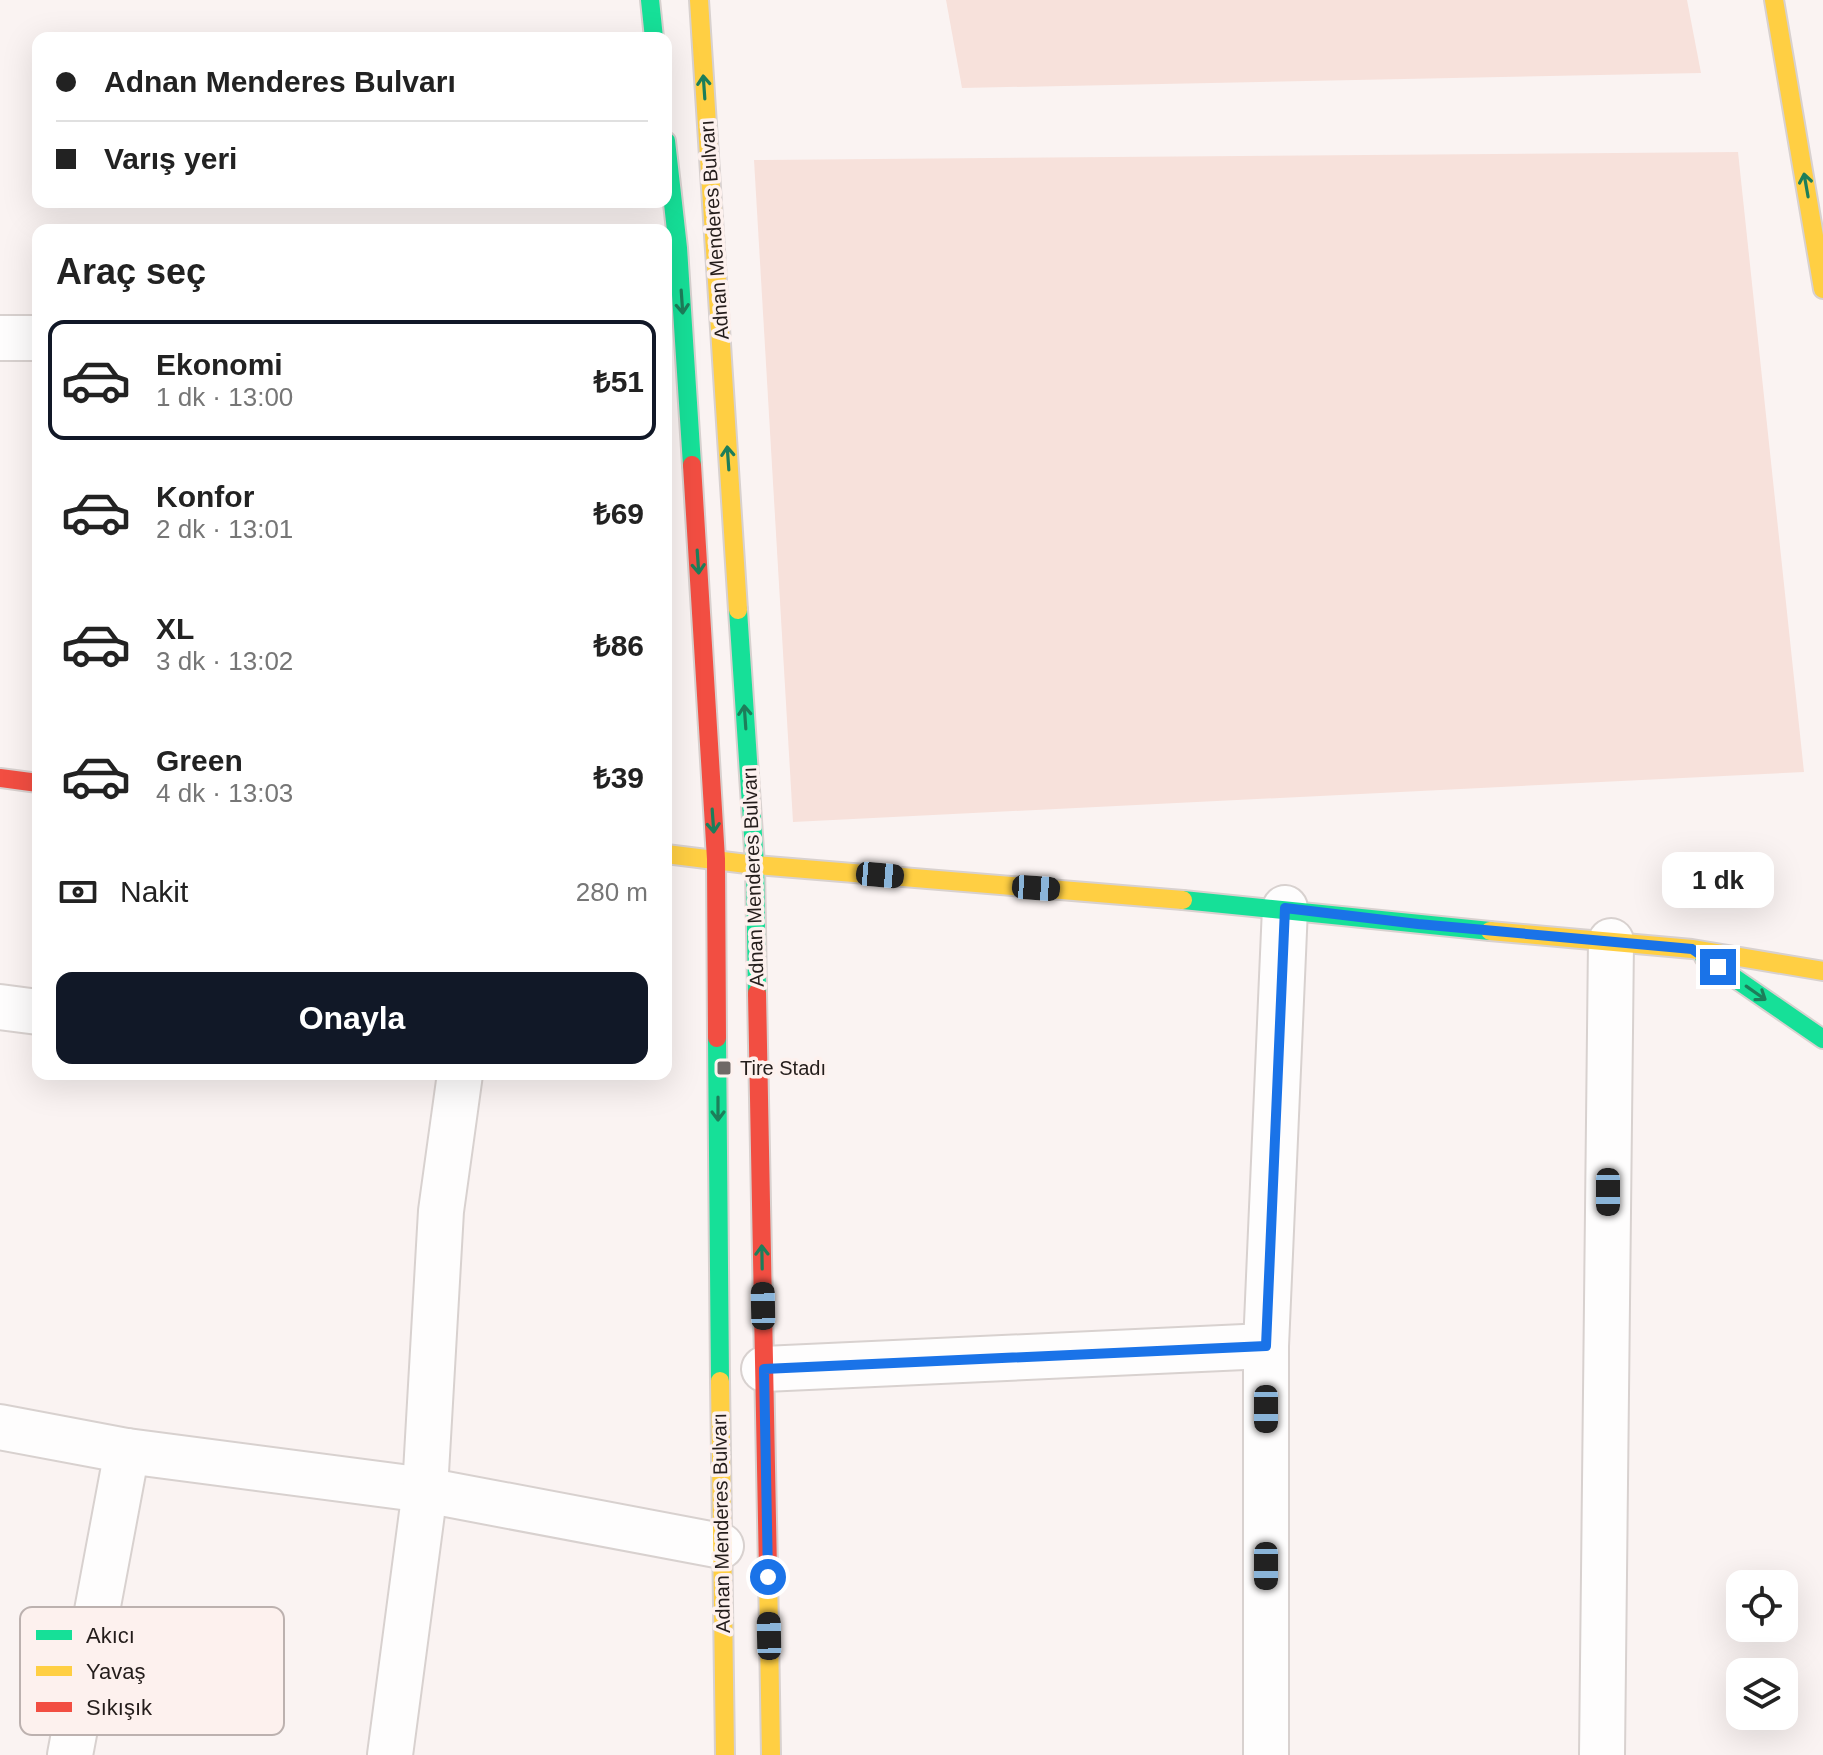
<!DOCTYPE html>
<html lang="tr">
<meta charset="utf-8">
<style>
:root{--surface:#fff;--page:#f2f2f2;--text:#222;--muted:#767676;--line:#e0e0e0;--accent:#111827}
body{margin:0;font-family:Helvetica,sans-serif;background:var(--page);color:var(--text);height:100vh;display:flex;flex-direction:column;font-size:30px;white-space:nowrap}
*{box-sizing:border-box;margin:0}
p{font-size:26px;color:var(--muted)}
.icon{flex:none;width:44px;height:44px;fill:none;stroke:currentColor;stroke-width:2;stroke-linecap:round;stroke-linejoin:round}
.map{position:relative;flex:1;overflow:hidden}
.side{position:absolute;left:32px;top:224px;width:640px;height:856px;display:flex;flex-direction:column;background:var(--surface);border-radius:16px;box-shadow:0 8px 32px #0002}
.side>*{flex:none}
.guide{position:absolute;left:32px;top:32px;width:640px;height:176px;border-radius:16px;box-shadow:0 8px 32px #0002;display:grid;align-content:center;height:176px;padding:0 24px;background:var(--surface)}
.controls{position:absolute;left:1726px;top:1570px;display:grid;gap:16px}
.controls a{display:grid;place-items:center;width:72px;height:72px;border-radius:16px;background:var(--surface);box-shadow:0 8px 32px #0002;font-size:40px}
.end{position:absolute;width:36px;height:36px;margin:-18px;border:10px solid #1a73e8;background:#fff;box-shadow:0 0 0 4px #fff}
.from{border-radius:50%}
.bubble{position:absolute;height:56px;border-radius:16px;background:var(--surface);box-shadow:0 8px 32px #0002;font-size:26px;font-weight:700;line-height:56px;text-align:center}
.car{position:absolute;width:24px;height:48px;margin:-24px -12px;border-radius:10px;box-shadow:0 0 6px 2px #0007;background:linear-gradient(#222 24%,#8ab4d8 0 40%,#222 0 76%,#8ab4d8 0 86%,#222 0)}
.guide b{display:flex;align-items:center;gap:28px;height:76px;font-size:30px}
.guide b+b{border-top:2px solid var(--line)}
.guide i{width:20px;height:20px;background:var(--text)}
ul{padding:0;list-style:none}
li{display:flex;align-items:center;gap:24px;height:120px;margin:0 16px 12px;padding:0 8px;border:4px solid transparent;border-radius:16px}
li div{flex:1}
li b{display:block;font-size:30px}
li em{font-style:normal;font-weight:700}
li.on{border-color:var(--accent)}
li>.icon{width:72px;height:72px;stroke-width:1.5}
h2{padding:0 24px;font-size:36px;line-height:96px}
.pay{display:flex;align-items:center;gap:20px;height:88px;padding:0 24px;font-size:30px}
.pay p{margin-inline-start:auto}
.primary-button{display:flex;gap:16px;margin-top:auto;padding:16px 24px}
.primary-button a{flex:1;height:92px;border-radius:16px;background:var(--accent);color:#fff;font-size:32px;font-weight:700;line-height:92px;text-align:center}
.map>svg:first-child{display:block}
.green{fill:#f7e1db}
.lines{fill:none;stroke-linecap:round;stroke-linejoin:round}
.street-casing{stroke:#d8d1cf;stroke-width:48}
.fast-casing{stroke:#d8d1cf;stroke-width:22}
.slow-casing{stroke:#d8d1cf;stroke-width:22}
.jam-casing{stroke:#d8d1cf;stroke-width:22}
.street{stroke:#fefdfd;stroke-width:44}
.fast{stroke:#16e098;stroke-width:18}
.slow{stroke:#ffcf43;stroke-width:18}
.jam{stroke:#f24e42;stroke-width:18}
.oneway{stroke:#1d7e5a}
.route{stroke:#1a73e8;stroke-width:10}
.poi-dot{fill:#6f6866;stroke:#fdf1ee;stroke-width:3}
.labels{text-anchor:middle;stroke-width:7;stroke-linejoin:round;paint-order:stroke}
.street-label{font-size:20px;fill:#241d1b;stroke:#fdf1ee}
.poi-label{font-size:20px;fill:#241d1b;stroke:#fdf1ee;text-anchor:start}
.key{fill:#fdf1ee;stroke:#bcb1af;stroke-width:2}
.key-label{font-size:22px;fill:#241d1b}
</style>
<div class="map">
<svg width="1823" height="1755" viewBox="0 0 1823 1755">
<rect width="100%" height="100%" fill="#faf3f2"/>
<g class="green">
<polygon points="946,0 1687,0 1701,73 962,88"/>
<polygon points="1738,152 1804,772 793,822 754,160"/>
</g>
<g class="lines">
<g class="street-casing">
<g id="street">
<polyline points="0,338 38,338"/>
<polyline points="0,1007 38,1012"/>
<polyline points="764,1369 1266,1346"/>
<polyline points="0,1427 127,1451 425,1490 721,1546"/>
<polyline points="70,1755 127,1451"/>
<polyline points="390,1755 425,1490 441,1211 460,1074"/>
<polyline points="1266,1755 1266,1346 1285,908"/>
<polyline points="1602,1755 1611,941"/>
</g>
</g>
<g class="fast-casing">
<g id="fast">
<polyline points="650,0 654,38"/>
<polyline points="666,141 678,248 692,465"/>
<polyline points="738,610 755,865 757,993"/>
<polyline points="1183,900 1490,931"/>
<polyline points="1704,957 1823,1039"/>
<polyline points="717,1038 720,1381"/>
</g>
</g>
<g class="slow-casing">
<g id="slow">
<polyline points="699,0 738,610"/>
<polyline points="1774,0 1823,289"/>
<polyline points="666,854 755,865 1183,900"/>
<polyline points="1490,931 1692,949 1823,971"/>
<polyline points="720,1381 725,1755"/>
<polyline points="768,1572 771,1755"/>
</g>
</g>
<g class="jam-casing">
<g id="jam">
<polyline points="692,465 716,859 717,1038"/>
<polyline points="0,778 38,783"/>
<polyline points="757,993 768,1572"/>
</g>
</g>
<use href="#street" class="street"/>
<use href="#fast" class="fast"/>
<use href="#slow" class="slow"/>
<use href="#jam" class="jam"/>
</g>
<defs><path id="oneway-shaft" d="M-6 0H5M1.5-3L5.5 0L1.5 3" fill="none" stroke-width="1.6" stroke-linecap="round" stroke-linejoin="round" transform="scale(2)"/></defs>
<g class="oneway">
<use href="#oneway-shaft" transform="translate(704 87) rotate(-94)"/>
<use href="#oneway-shaft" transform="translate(1806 185) rotate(-100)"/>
<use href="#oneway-shaft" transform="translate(682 302) rotate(86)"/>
<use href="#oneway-shaft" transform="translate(728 458) rotate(-94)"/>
<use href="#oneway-shaft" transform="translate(698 562) rotate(86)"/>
<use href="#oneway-shaft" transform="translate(745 717) rotate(-94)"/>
<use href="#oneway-shaft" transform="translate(713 821) rotate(86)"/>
<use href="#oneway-shaft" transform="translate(1756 993) rotate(35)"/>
<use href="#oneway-shaft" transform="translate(718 1109) rotate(90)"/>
<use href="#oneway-shaft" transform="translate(762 1257) rotate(-91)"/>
</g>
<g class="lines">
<polyline class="route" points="768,1577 764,1369 1266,1346 1285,908 1418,924 1692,949 1718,967"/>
</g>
<rect class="poi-dot" x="716" y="1060" width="16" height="16" rx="4"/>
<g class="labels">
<g class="street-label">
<text transform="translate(714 230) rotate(-94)" y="7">Adnan Menderes Bulvarı</text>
<text transform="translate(753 877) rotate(-92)" y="7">Adnan Menderes Bulvarı</text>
<text transform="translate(721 1523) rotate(-91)" y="7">Adnan Menderes Bulvarı</text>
</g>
<g class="poi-label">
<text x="740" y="1075">Tire Stadı</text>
</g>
</g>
<rect x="20" y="1607" width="264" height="128" rx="12" class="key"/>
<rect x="36" y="1630" width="36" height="10" fill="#16e098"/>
<rect x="36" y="1666" width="36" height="10" fill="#ffcf43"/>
<rect x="36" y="1702" width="36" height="10" fill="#f24e42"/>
<g class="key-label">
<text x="86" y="1643">Akıcı</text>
<text x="86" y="1679">Yavaş</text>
<text x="86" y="1715">Sıkışık</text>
</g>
</svg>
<div class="controls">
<a><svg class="icon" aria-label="locate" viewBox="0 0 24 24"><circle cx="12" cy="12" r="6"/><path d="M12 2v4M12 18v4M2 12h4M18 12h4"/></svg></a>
<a><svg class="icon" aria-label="layers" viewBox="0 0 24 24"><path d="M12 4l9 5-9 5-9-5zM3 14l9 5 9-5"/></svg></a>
</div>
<i class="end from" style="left:768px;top:1577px"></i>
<i class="end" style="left:1718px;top:967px"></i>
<div class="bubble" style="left:1662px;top:852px;width:112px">1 dk</div>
<i class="car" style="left:880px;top:875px;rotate:95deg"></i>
<i class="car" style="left:1036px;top:888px;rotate:94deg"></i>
<i class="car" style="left:1608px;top:1192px;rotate:180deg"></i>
<i class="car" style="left:763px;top:1306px;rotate:359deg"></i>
<i class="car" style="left:1266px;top:1409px;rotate:180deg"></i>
<i class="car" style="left:1266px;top:1566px;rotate:180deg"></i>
<i class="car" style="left:769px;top:1636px;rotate:359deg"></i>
<div class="guide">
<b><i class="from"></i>Adnan Menderes Bulvarı</b>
<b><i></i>Varış yeri</b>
</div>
<section class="side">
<h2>Araç seç</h2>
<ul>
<li class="on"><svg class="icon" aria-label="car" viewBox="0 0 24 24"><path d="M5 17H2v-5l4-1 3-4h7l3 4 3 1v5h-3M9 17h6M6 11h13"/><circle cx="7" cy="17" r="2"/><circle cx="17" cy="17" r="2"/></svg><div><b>Ekonomi</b><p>1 dk · 13:00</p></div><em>₺51</em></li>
<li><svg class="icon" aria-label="car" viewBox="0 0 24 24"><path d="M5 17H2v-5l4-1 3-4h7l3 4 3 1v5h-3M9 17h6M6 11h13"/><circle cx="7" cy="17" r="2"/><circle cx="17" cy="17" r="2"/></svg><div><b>Konfor</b><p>2 dk · 13:01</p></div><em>₺69</em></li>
<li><svg class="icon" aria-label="car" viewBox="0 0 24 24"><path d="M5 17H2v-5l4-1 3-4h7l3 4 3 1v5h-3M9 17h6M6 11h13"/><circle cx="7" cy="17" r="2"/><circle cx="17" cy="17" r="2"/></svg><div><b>XL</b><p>3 dk · 13:02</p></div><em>₺86</em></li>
<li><svg class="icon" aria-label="car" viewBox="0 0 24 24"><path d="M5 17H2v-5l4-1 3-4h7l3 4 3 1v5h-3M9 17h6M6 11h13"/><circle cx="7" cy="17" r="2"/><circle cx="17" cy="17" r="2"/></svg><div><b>Green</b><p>4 dk · 13:03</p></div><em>₺39</em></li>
</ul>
<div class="pay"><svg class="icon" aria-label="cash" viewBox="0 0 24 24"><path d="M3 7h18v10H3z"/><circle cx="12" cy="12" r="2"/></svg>Nakit<p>280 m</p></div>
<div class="primary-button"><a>Onayla</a></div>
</section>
</div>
